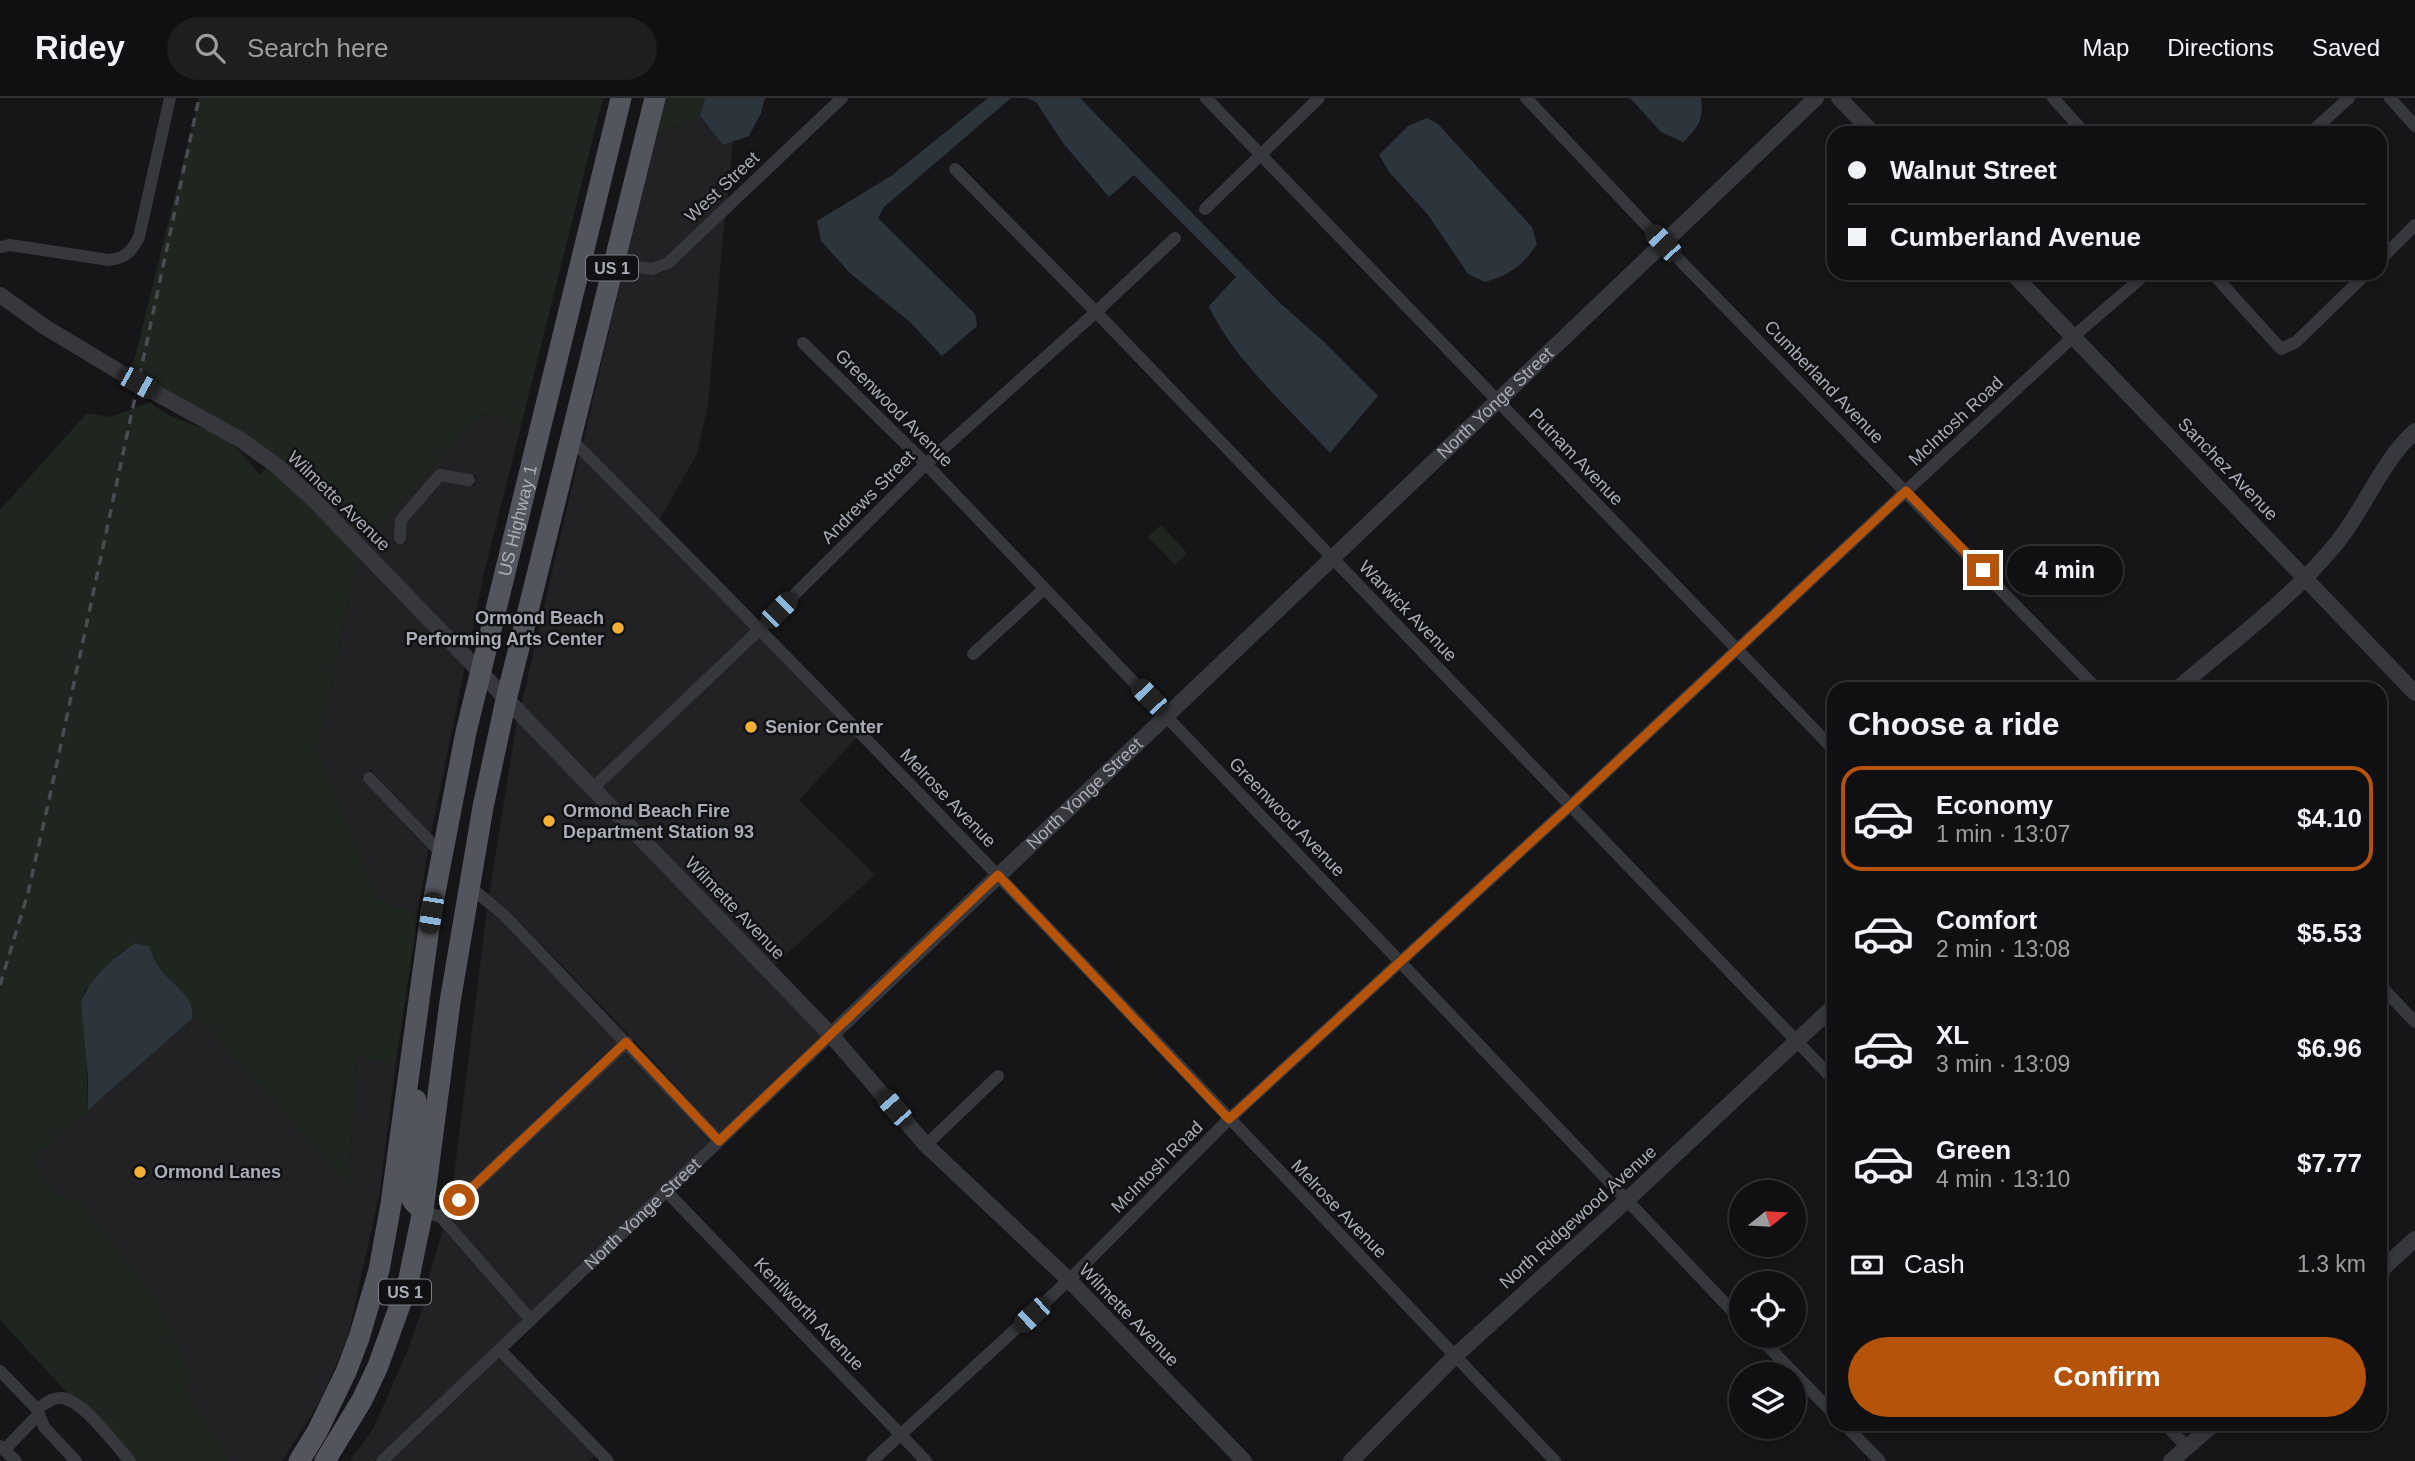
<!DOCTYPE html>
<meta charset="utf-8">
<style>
:root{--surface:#101012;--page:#1e1e20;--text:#f1f3f6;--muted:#9c9d9f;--line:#303032;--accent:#b45309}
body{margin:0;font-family:Arial,sans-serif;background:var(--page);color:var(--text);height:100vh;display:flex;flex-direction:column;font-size:26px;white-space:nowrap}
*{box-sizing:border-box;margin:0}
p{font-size:23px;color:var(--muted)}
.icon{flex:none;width:38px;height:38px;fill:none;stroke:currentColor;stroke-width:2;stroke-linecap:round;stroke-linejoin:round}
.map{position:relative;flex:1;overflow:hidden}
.panel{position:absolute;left:1827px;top:584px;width:560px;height:749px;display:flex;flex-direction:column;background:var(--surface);border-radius:21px;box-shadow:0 4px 10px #0003,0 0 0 2px var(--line)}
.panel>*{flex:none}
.banner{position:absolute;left:1827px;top:28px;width:560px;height:154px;border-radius:21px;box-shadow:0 4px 10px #0003,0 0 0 2px var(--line);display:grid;align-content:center;height:154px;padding:0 21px;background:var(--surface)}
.needle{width:46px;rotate:72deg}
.fabs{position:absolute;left:1729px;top:1082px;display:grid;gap:14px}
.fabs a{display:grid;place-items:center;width:77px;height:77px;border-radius:50%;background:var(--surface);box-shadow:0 4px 10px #0003,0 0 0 2px var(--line);font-size:35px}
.end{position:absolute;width:32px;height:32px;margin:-16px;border:9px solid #b45309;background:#fff;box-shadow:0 0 0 4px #fff}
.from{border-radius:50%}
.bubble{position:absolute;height:49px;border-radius:24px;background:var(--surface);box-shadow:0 4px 10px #0003,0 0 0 2px var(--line);font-size:23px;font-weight:700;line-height:49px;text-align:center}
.car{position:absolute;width:21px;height:42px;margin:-21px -10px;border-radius:9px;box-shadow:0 0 5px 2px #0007;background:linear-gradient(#222 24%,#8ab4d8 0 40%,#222 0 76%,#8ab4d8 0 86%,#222 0)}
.banner b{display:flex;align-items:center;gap:24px;height:66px;font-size:26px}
.banner b+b{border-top:2px solid var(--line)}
.banner i{width:18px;height:18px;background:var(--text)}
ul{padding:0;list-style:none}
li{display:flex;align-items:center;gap:21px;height:105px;margin:0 14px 10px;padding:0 7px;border:4px solid transparent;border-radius:21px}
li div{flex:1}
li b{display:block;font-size:26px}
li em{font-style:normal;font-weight:700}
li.selected{border-color:var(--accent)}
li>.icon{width:63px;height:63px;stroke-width:1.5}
h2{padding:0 21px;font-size:32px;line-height:84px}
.pay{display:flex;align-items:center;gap:18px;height:77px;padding:0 21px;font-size:26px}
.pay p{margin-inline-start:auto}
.action{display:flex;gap:14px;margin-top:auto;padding:14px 21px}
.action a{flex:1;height:80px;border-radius:42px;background:var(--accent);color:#fff;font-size:28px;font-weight:700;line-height:80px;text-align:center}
header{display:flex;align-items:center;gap:42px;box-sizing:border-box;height:98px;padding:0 35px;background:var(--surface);border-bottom:2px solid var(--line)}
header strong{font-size:33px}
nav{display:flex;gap:38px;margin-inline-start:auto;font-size:24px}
.search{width:490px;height:63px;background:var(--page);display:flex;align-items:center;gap:18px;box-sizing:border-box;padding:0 24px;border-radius:38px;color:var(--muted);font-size:26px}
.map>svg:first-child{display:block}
.built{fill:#222225;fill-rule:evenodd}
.green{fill:#1e261f}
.water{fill:#2c353c}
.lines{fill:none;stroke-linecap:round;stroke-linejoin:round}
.minor{stroke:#37383d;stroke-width:12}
.tertiary{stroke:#37383d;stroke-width:16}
.primary{stroke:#53555c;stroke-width:21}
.rail{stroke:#4a4c52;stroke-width:3.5;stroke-dasharray:9 7;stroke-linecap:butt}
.route{stroke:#b45309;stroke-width:9}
.poi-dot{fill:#f2b134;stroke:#111113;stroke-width:2.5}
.labels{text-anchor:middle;stroke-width:5;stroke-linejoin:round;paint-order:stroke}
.shield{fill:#111113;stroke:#7b7e86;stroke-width:2}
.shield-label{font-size:16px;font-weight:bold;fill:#a8adb8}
.street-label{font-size:18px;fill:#a8adb8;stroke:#111113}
.poi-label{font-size:18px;font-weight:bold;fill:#a8adb8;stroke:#111113;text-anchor:start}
</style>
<header>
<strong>Ridey</strong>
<div class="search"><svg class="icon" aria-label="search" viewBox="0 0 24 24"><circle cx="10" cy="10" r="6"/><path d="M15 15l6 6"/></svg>Search here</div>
<nav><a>Map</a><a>Directions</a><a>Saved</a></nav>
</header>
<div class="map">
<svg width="2415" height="1363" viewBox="0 0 2415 1363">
<rect width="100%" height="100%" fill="#161618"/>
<g class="built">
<polygon points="700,19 723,46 733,43 727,101 664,161 652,166 625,163 656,36"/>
<polygon points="725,118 708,306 697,356 660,421 583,344 623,174 651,177 663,174 672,168"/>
<path d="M484,314l37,14 -37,147 -16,79 -105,-110zM442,372l35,6 -3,10 -31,-5 -36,41 -1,21h-12l2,-26z"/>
<polygon points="579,358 752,531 593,683 521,608"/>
<polygon points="358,457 465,568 431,736 371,672 361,680 428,751 418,816 379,803 317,652"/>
<polygon points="760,539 857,639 799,702 875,777 773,868 600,691"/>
<polygon points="517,622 823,937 719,1035 635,943 510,814 489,797"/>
<polygon points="487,811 500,822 618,944 451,1102"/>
<polygon points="192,921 200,921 349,1087 356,959 396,964 380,1093 347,1242 320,1303 282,1363 230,1363 31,1062"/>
<polygon points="626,952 710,1044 532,1214 449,1119"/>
<polygon points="443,1131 523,1222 374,1363 350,1363 374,1329 406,1256 426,1200 429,1179"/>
<polygon points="500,1260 595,1358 589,1363 391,1363"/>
</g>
<g class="green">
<polygon points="199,0 603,0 521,328 484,314 363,444 318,397 127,271 134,263"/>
<polygon points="665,0 705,0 700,19 656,36"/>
<path d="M150,304c24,22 59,23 83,43 10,8 18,20 26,29l10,-7 39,36 50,52 -41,195 62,151 39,13 -22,148 -40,-4 -7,127 -149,-166h-8c4,-24 -19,-33 -31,-49 -6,-7 -9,-17 -14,-24l-12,-3 -14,9 -37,40 4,118 -56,50 23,36 24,4 77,100 33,71 -4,21 45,69h-100l-130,-141v-810l87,-97 24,4z"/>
<polygon points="1161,427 1187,455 1175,467 1148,439"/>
</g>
<g class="water">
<polygon points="705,0 765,0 761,15 749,38 723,47 700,18"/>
<polygon points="988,0 1011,0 884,109 878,120 975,216 977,228 942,258 910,224 851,176 821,143 817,123 891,78"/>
<path d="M1027,0h53l201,206 42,37 55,55 -48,57c-38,-42 -99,-96 -121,-147l27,-29 -102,-102 -25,22 -46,-54 -27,-41z"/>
<path d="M1630,0h71c3,21 -3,30 -18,44l-22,-10z"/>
<path d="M1427,20l11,6 94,103 5,17c-13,21 -28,31 -52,38l-17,-8 -40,-59 -38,-42 -11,-18 29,-29z"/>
<path d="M135,845l13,3c4,7 7,17 13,24 12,16 35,26 31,49l-104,91v-33l-7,-74c8,-24 33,-46 54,-60z"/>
</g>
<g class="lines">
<g class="minor">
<polyline points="1206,0 1834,652"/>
<polyline points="1526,0 1663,145 2098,592"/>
<polyline points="2053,0 2085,35"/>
<polyline points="2390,0 2415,28"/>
<polyline points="2310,35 2349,0"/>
<polyline points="955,71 1096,214 1834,982"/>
<polyline points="1205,111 1319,0"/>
<path d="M0,149l10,-2 99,15c17,-2 23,-9 30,-23l31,-139"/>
<polyline points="2380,162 2415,127"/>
<polyline points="613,166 652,171 668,165 842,0"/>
<polyline points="2212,175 2281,251 2296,244 2367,175"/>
<polyline points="803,245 926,366 1741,1222"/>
<path d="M571,341c334,334 658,679 984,1022"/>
<polyline points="400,440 401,422 440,377 469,382"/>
<polyline points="973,556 1044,491"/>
<polyline points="369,680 442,756"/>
<polyline points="592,691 760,531 926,366 1096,214 1175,140"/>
<polyline points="469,788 505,818 719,1043"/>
<polyline points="2380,887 2415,924"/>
<polyline points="926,1047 998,978"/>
<polyline points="667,1094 926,1363"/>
<polyline points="435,1117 441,1119 531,1222"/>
<polyline points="441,1119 627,944"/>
<polyline points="1757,1237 1834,1316"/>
<polyline points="500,1252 608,1363"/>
<polyline points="0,1273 37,1311 44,1329 76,1363"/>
<path d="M37,1311c8,-5 15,-12 25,-11 22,3 52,46 68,63"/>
<polyline points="1844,1326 1880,1363"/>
<polyline points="2165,1326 2188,1350"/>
<polyline points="0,1348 16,1363"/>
<polyline points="4,1352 39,1316"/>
<path id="s1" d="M382,1363l449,-426"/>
<polyline points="872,1363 1069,1182 1229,1021 1570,708 1906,393 2074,238 2147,175"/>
</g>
<g class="tertiary">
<polyline points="1839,0 1873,35"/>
<polyline points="2012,175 2415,595"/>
<polyline points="0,197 45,229 138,285 241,342 277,368 313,401 831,937 926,1047 1069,1182 1244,1363"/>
<path d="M2176,592c54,-47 114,-90 159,-145 30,-36 45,-82 80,-114"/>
<path id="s2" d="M831,937l985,-937"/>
<polyline points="2380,1173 2415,1141"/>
<polyline points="1351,1363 1455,1258 1627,1102 1834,908"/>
<polyline points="2171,1363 2214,1326"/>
</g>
<g class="primary">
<path d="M416,1002c2,23 -10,85 -4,99 2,5 7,8 11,11"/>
<path id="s3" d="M299,1363l18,-29 29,-60 13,-34 20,-68 12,-66 40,-291 35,-181 155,-634"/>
<polyline points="325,1363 362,1302 378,1268 408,1185 423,1112 450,904 483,709 506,602 655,0"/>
</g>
<polyline class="rail" points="0,887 28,795 49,702 199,0"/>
</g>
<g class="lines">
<polyline class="route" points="459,1102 626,944 719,1043 998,777 1229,1021 1570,708 1906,393 1983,472"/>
</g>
<g class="poi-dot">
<circle cx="618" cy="530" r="7"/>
<circle cx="751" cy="629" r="7"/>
<circle cx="549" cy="723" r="7"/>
<circle cx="140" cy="1074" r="7"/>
</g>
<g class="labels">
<g class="shield">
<rect x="586" y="157.5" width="52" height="25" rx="5"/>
<rect x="379" y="1181.5" width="52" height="25" rx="5"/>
</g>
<g class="shield-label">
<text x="612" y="176">US 1</text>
<text x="405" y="1200">US 1</text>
</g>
<g class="street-label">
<text transform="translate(722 89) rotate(-43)" y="6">West Street</text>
<text transform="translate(1824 284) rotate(46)" y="6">Cumberland Avenue</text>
<text dy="6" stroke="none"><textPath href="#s2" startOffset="917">North Yonge Street</textPath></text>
<text transform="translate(894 310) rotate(45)" y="6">Greenwood Avenue</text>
<text transform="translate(1956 323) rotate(-43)" y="6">McIntosh Road</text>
<text transform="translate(1576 359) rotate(46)" y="6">Putnam Avenue</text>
<text transform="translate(2228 371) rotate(46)" y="6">Sanchez Avenue</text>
<text transform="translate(868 399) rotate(-45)" y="6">Andrews Street</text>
<text transform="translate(339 403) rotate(44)" y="6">Wilmette Avenue</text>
<text dy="6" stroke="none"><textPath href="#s3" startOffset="971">US Highway 1</textPath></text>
<text transform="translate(1408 513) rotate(46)" y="6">Warwick Avenue</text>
<text dy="6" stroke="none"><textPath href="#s2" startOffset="350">North Yonge Street</textPath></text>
<text transform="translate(948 700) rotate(46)" y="6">Melrose Avenue</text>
<text transform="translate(1287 719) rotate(46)" y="6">Greenwood Avenue</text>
<text transform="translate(735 810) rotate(46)" y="6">Wilmette Avenue</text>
<text transform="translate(1157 1069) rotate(-45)" y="6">McIntosh Road</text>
<text transform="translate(1339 1111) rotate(46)" y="6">Melrose Avenue</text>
<text dy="6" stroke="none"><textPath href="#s1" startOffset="359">North Yonge Street</textPath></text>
<text transform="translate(1578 1119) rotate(-42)" y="6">North Ridgewood Avenue</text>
<text transform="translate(809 1216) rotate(46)" y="6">Kenilworth Avenue</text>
<text transform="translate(1129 1217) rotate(46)" y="6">Wilmette Avenue</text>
</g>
<g class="poi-label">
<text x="604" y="526" text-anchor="end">Ormond Beach<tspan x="604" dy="21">Performing Arts Center</tspan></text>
<text x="765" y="635">Senior Center</text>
<text x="563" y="719">Ormond Beach Fire<tspan x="563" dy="21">Department Station 93</tspan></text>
<text x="154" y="1080">Ormond Lanes</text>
</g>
</g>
</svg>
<div class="fabs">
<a><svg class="needle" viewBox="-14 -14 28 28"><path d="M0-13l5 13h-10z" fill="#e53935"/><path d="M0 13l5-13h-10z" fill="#9c9d9f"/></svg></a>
<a><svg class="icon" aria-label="locate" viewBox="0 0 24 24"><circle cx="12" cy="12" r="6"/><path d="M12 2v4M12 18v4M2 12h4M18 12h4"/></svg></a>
<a><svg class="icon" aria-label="layers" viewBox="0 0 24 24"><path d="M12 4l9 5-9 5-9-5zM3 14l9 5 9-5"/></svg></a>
</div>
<i class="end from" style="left:459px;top:1102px"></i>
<i class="end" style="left:1983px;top:472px"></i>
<div class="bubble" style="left:2007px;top:448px;width:116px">4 min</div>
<i class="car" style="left:1663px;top:145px;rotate:317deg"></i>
<i class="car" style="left:138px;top:285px;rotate:119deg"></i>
<i class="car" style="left:779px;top:512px;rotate:45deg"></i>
<i class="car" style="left:1149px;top:599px;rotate:316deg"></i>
<i class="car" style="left:431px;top:815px;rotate:189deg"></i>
<i class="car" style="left:894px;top:1010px;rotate:319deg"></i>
<i class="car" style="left:1032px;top:1217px;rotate:227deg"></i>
<div class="banner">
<b><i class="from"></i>Walnut Street</b>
<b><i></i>Cumberland Avenue</b>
</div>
<section class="panel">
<h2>Choose a ride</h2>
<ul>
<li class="selected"><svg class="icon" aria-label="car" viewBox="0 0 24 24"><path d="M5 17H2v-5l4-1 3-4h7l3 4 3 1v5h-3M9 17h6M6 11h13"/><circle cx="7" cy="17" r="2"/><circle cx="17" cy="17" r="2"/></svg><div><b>Economy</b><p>1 min · 13:07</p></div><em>$4.10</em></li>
<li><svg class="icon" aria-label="car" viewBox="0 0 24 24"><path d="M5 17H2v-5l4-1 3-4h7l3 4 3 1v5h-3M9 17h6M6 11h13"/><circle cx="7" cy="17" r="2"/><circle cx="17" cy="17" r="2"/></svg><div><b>Comfort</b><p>2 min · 13:08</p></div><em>$5.53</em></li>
<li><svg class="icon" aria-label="car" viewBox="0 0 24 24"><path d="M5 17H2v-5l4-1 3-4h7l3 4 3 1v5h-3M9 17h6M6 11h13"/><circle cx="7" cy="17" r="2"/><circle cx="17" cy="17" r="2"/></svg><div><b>XL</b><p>3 min · 13:09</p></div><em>$6.96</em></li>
<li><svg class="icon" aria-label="car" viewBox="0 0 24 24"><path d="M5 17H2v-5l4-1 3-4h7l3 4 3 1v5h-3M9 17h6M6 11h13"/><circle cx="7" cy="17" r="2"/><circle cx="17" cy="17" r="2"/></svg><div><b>Green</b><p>4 min · 13:10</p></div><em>$7.77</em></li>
</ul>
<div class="pay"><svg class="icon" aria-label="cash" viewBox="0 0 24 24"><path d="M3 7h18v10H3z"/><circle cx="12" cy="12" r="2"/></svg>Cash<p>1.3 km</p></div>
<div class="action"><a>Confirm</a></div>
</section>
</div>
